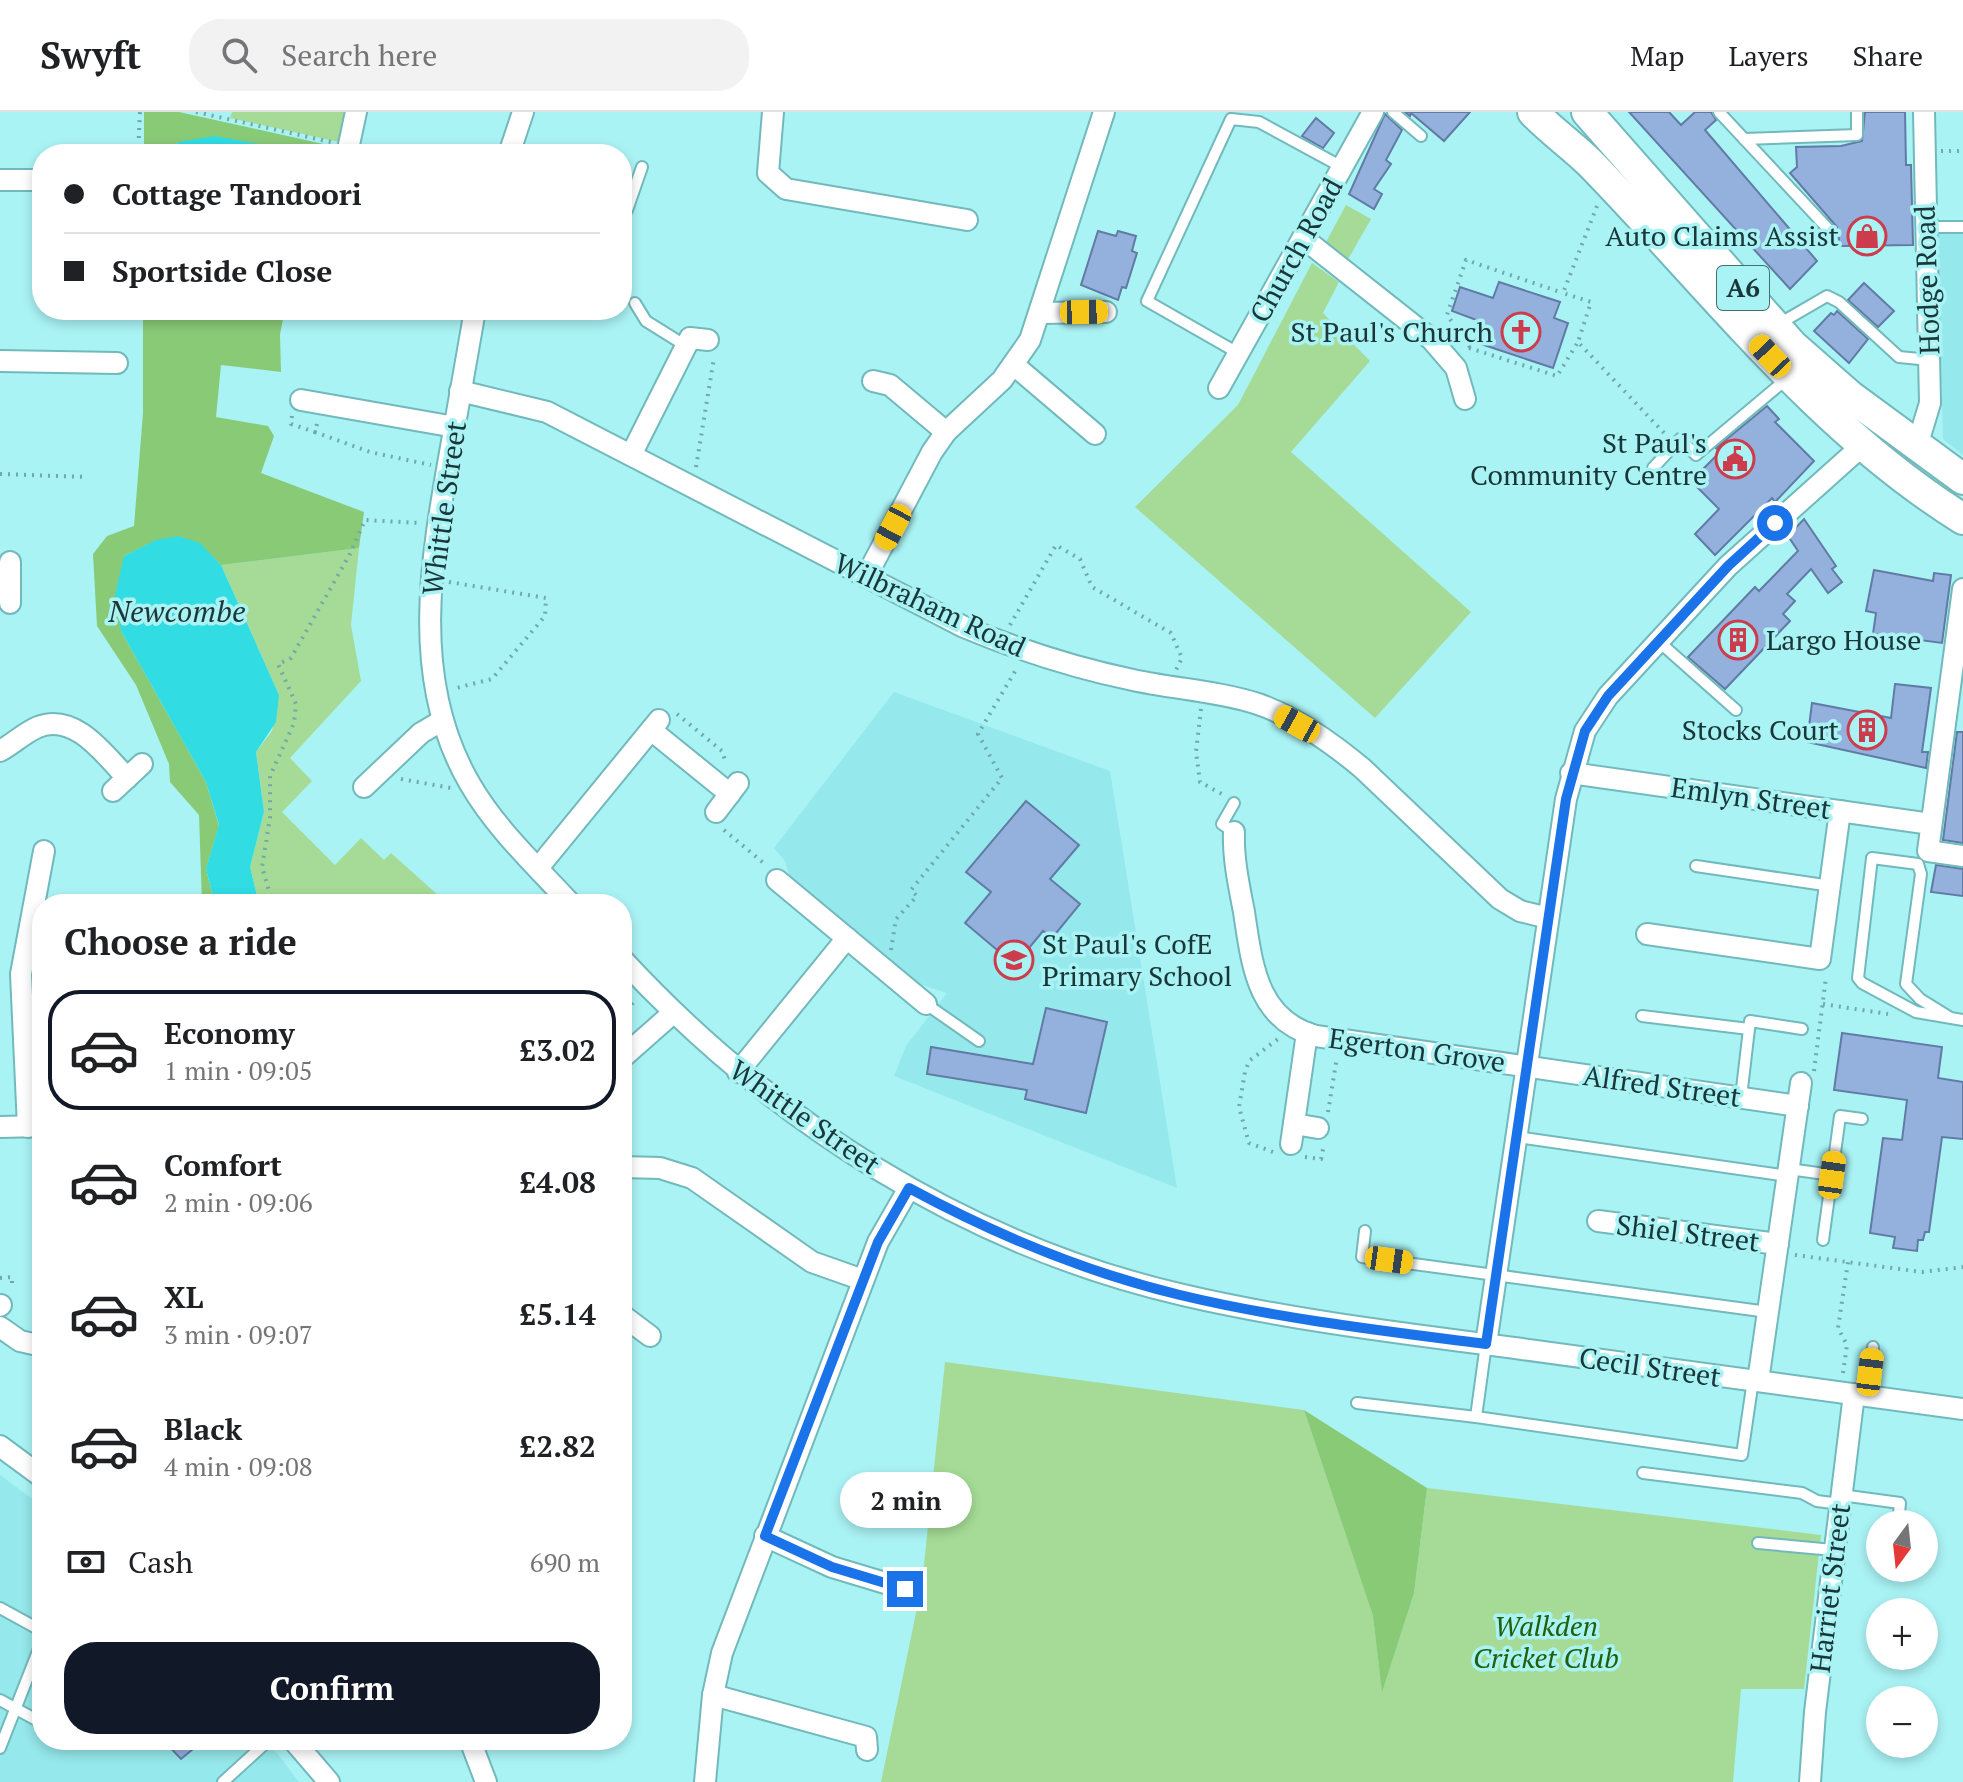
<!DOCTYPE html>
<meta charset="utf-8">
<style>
:root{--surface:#fff;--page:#f2f2f2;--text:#202124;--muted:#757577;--line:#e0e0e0;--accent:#111827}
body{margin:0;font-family:"PT Serif",serif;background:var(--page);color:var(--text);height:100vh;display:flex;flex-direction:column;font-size:30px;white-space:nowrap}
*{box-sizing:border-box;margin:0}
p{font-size:26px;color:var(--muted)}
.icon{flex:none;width:44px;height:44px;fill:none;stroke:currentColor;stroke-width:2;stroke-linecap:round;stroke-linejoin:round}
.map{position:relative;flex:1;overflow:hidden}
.drawer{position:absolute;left:32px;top:782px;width:600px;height:856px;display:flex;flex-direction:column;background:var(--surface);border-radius:32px;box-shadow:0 4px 12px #0003}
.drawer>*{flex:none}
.banner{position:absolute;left:32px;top:32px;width:600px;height:176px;border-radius:32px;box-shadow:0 4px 12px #0003;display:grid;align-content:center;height:176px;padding:0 32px;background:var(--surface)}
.needle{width:52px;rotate:195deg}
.fabs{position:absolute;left:1866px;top:1398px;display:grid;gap:16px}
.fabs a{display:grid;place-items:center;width:72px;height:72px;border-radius:50%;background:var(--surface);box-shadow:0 4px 12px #0003;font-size:40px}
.end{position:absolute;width:36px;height:36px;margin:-18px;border:10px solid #1a73e8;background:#fff;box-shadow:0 0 0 4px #fff}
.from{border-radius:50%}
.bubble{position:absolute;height:56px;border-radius:28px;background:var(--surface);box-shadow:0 4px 12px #0003;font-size:26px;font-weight:700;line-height:56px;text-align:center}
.car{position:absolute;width:24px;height:48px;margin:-24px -12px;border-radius:10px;box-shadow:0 0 6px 2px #0007;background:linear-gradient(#f5c518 24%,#345 0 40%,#f5c518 0 76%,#345 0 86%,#f5c518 0)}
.banner b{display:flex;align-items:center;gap:28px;height:76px;font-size:30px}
.banner b+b{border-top:2px solid var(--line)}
.banner i{width:20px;height:20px;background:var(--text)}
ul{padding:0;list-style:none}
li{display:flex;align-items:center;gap:24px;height:120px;margin:0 16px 12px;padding:0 16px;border:4px solid transparent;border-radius:32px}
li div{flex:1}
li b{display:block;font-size:30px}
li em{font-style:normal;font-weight:700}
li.selected{border-color:var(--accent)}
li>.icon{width:72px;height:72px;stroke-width:1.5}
h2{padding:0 32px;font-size:36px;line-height:96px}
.pay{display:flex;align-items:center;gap:20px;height:88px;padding:0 32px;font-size:30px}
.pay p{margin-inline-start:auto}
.primary-button{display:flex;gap:16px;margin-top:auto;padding:16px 32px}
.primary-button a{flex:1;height:92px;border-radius:32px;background:var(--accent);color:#fff;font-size:32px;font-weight:700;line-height:92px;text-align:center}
header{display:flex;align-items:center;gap:48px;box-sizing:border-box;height:112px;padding:0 40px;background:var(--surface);border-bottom:2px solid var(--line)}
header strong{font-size:38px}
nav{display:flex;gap:44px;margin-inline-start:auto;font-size:28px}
.search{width:560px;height:72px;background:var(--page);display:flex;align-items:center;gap:20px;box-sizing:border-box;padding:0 28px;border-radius:32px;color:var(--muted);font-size:30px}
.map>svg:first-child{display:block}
.built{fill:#95e8eb}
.green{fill:#a5db96}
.forest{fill:#89ca77}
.water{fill:#31dce3}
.building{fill:#94b0dd;stroke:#607ba4;stroke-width:2}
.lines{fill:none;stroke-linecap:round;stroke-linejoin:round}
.lane-casing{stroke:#72b9bc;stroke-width:14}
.street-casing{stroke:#72b9bc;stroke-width:24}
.primary-casing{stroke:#72b9bc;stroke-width:34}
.path{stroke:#71a8aa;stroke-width:4;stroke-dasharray:2 6;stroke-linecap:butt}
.lane{stroke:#fff;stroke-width:10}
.street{stroke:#fff;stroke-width:20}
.primary{stroke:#fff;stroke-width:30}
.route{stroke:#1a73e8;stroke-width:10}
.labels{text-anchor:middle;stroke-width:7;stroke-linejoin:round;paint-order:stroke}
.shield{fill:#aaf3f5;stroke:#446f71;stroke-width:2}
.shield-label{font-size:26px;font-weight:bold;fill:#193638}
.poi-label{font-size:28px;fill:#193638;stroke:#aaf3f5;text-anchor:end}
.street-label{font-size:28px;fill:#193638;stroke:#aaf3f5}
.park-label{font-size:28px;font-style:italic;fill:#235f0a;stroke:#aaf3f5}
.water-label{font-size:30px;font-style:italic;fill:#1d3738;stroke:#aaf3f5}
</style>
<header>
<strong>Swyft</strong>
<div class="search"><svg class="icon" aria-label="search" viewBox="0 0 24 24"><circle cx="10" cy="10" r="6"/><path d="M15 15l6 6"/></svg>Search here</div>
<nav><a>Map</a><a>Layers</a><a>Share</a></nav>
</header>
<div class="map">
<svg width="1963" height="1670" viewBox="0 0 1963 1670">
<rect width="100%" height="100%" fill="#aaf3f5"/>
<g class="built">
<polygon points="1938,119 1963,119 1963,343 1943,327"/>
<polygon points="894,580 1110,659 1177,1076 894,964 906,934 947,881 913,870 791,769 785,749 774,736"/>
<polygon points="0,1363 42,1394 42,1628 267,1628 299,1670 0,1670"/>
</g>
<g class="green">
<polygon points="232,0 346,0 339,30 230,6"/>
<polygon points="1346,93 1371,107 1347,149 1325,132"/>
<polygon points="1312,151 1339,170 1323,201 1370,249 1291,340 1471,500 1375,606 1135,395 1238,293"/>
<polygon points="359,436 351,513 361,569 290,646 312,669 282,700 335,753 361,726 384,748 391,741 448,792 259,792 250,755 264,700 256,640 272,619 279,583 221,453"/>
<polygon points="945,1250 1304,1298 1373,1504 1382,1577 1414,1481 1427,1376 1821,1423 1804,1577 1741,1577 1733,1670 881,1670 922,1472"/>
</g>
<g class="forest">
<polygon points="144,0 179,0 337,35 337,42 286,42 275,35 178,30 173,42 144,42"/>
<path d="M143,198h142l-5,24 1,38 -60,-7 -5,52 52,9 6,10 -13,37 103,39 -5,36 -138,17c-37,-38 -53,-31 -97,-9l-3,75 85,151 13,44 -13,43 9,35h-13l-3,-89 -29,-33 -1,-18 -33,-79 -39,-59 -4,-72 14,-18 27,-10 9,-113z"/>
<polygon points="1304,1298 1427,1376 1414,1481 1382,1580 1373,1504"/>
</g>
<g class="water">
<polygon points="215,24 276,35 286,42 173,42 178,30"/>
<polygon points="178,424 200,431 221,453 279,583 276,610 256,640 264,700 250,755 259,792 215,792 206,757 219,713 206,670 121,519 115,483 124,444 156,428"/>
</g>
<g class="building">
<polygon points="1405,0 1470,0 1444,29 1411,1 1410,4"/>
<polygon points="1629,0 1669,0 1681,13 1695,0 1711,0 1716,8 1705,18 1817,149 1790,177"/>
<polygon points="1865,0 1905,0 1906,53 1911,53 1913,133 1840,134 1837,115 1790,61 1797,55 1796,35 1841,34 1862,29"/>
<polygon points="1385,2 1402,18 1386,48 1391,52 1374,77 1382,82 1374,97 1349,82"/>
<polygon points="1316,6 1334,21 1323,36 1302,24"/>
<polygon points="1098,119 1116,124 1118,119 1136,124 1132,139 1137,141 1126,176 1122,175 1118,188 1081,173"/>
<polygon points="1499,170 1560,190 1554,206 1568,211 1553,256 1475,230 1482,210 1452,199 1460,175 1493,186"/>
<polygon points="1864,171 1894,199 1878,215 1848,188"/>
<polygon points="1837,199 1868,227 1849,251 1814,219 1831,201 1834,203"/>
<polygon points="1767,294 1779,307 1775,310 1814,349 1775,390 1772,386 1715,443 1695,422 1719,397 1691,369 1720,340 1716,336"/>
<polygon points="1804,407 1836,454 1832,457 1842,470 1828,481 1811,457 1787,482 1795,489 1783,502 1790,509 1725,577 1688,545 1755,475 1759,479 1798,439 1788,424"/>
<polygon points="1874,458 1933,469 1934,461 1951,463 1942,531 1873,522 1876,501 1866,499"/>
<polygon points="1895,572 1931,576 1922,640 1928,640 1926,656 1807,630 1812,591 1891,606"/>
<polygon points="1957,620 1963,620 1963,731 1943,728"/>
<polygon points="1026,689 1079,733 1050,767 1080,792 1052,826 1043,819 1015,853 965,811 991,780 966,760"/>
<polygon points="1936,753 1963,757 1963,784 1931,780"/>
<polygon points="1046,896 1107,910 1086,1001 1025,987 1027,978 927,962 931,935 1033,952"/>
<polygon points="1842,921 1942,935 1938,966 1963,970 1963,1027 1942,1025 1929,1120 1925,1120 1923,1128 1918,1128 1917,1139 1893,1136 1895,1125 1870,1121 1883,1026 1902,1028 1907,988 1834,978"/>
<polygon points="163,1628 204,1628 181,1647"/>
</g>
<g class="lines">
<g class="lane-casing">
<g id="lane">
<polyline points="1393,0 1421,24"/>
<polyline points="1719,0 1831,120"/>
<polyline points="1744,27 1857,23 1857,0"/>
<polyline points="622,103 627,98 642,55"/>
<polyline points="1925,115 1963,115"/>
<polyline points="635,191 646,209 686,234"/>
<polyline points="1777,213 1827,184 1839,190 1899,245 1930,248"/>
<polyline points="1238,241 1147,189 1231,7 1259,10 1342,55"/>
<polyline points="1653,356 1680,327 1696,343 1789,265"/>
<polyline points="1657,528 1736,598"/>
<polyline points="1234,691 1222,712 1234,720"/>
<polyline points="1696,754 1831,774"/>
<polyline points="926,892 979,929"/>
<polyline points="1642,904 1749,917 1750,909 1802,917"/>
<polyline points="1949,905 1920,887 1906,872 1921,762 1918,752 1872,746 1858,866 1862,871 1916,900 1963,908"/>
<polyline points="1741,985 1749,917"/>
<polyline points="1517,1025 1788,1064"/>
<polyline points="1789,1057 1832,1063"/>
<polyline points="1365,1119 1362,1145 1768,1200"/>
<polyline points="1823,1128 1840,1004 1862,1007"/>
<polyline points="1486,1232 1476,1305 1742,1343 1753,1268"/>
<polyline points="1867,1284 1873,1235"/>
<polyline points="1357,1291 1476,1305"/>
<polyline points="1643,1361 1802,1381 1817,1389 1840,1392"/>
<polyline points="1841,1383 1900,1391 1898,1412"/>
<polyline points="1758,1431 1833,1438"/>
<polyline points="0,1496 42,1519"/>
<polyline points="0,1588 42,1611"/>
<polyline points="74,1628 78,1631"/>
<polyline points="0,1636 42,1529"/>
<polyline points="223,1670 269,1628"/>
</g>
</g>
<g class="street-casing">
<g id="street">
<polyline points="773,0 768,61 786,77 967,108"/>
<polyline points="347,42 356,0"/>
<polyline points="509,42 523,0"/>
<polyline points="0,68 42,68"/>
<polyline points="1303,126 1431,227 1456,256 1465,287"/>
<path d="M475,198c-8,46 -16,92 -24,137 -20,112 -42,233 19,337 26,45 66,82 101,120"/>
<polyline points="1041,201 1106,200"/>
<polyline points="0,249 117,251"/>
<polyline points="1014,253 1095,322"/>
<polyline points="873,269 890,273 946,320"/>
<polyline points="1219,276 1373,0"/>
<path d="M460,279l87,21 417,215c55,23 111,41 169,53 41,9 85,11 125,24 38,13 74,39 104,64l138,131 20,12 28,7"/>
<polyline points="301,288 455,315"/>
<polyline points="1917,334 1930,291 1924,0"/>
<polyline points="631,343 690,226 708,228"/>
<polyline points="10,450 10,491"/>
<polyline points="866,465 932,340 946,320 1002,268 1030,228 1104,0"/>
<polyline points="1963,477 1928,739 1963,744"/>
<polyline points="651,618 730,682"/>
<path d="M0,639c13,-7 24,-18 38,-24 37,-15 67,28 89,51"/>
<polyline points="1571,661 1931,712"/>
<polyline points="364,675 421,621 443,608"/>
<polyline points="113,679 142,652"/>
<polyline points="716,700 738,671"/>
<path d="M1234,720c-1,27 5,54 10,80 8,53 13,108 72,124l482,70"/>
<polyline points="538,756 659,608"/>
<polyline points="777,768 926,892"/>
<polyline points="1647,822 1820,847 1840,699"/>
<path d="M622,847c150,162 344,286 561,336 112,26 225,39 339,54 147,20 294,40 441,60"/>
<polyline points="622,946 673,901"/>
<polyline points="738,960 847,826"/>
<polyline points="1294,1012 1318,1016"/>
<polyline points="0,1015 42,1014"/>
<polyline points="28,1015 21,862 44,739"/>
<polyline points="1291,1032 1307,921"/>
<polyline points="622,1055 660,1056 692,1066 812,1150 863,1168"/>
<polyline points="1598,1109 1778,1132"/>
<polyline points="0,1194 1,1193"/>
<polyline points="622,1203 650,1224"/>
<polyline points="0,1215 20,1229 42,1234"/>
<polyline points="1486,1232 1566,687 1585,619 1608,584 1728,454 1863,333"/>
<polyline points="1758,1269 1801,971"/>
<polyline points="0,1334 42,1365"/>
<polyline points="765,1424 832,1455 905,1477"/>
<polyline points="713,1583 866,1625 867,1638"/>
<polyline points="293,1628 329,1670"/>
<polyline points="470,1628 486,1670"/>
<polyline points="705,1670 713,1583 722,1541 878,1130 909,1076"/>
<polyline points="1810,1670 1815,1600 1854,1282"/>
</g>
</g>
<g class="primary-casing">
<g id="primary">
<path d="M1533,0c18,19 40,34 58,52 119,122 226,264 372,355"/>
<polyline points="1587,0 1792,233 1850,284 1963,367"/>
</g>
</g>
<g class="path">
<polyline points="196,0 331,30"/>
<polyline points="1941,39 1963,39"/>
<polyline points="138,42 140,0"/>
<polyline points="1597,94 1563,181 1591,190 1578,230 1665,322"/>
<polyline points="1470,235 1447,203 1466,148 1563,181"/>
<polyline points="1469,236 1557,264 1578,230"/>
<polyline points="292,304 291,312 315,320"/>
<polyline points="317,312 315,320 370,340 431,353"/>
<polyline points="696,355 714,246"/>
<polyline points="0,362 87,365"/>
<polyline points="449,470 546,486 545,504 492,567 456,576"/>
<polyline points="1010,513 1056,433 1080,447 1092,475 1171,521 1182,546 1176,558"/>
<polyline points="1201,597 1196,640 1200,670 1222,682"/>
<polyline points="677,602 722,639 726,651"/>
<polyline points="401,667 451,676"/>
<polyline points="724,718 766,753"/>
<polyline points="273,792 262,755 270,706 270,664 294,611 296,592 278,552 291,546 350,442 365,408 419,411"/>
<polyline points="891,838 896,807 917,784 911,778 1002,666 978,622 1017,556"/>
<polyline points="1823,892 1888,902"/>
<polyline points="622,905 635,888"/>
<polyline points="1814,959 1826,865"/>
<polyline points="1328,1000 1337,945"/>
<polyline points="1273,1040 1249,1031 1239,995 1245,960 1249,949 1278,927"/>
<polyline points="1305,1045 1321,1047 1324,1032"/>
<polyline points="1795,1143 1922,1160 1963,1155"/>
<polyline points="0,1166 12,1165 12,1177"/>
<polyline points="1843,1261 1847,1233 1838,1216 1848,1150"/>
</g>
<use href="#lane" class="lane"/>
<use href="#street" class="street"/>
<use href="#primary" class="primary"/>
</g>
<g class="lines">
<path class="route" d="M905,1477l-73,-22 -67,-31 113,-294 31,-54c85,46 176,84 271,107 100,24 204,36 306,49l80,-545 19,-68 23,-35 120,-130 47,-43"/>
</g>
<defs>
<g id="shop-ring" transform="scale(2)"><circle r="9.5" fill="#aaf3f5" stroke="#cd3c4c" stroke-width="1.5"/><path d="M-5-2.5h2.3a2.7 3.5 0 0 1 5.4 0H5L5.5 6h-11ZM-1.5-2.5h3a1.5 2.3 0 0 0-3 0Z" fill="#cd3c4c"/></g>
<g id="church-ring" transform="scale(2)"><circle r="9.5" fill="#aaf3f5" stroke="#cd3c4c" stroke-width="1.5"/><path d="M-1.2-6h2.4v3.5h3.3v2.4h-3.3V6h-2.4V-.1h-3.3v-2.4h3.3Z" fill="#cd3c4c"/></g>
<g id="civic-ring" transform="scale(2)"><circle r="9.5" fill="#aaf3f5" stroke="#cd3c4c" stroke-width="1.5"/><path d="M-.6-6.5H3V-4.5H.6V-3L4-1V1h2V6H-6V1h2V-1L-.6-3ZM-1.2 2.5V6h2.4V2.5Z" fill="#cd3c4c"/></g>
<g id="building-ring" transform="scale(2)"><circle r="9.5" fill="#aaf3f5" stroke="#cd3c4c" stroke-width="1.5"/><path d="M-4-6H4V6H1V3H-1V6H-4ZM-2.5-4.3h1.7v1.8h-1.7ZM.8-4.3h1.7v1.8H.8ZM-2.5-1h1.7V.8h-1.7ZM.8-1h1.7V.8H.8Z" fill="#cd3c4c"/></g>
<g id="school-ring" transform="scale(2)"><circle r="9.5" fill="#aaf3f5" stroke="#cd3c4c" stroke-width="1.5"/><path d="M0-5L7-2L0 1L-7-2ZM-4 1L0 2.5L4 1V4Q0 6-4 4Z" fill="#cd3c4c"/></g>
</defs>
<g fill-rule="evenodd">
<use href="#shop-ring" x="1867" y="124"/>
<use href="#church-ring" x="1521" y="220"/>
<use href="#civic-ring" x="1735" y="347"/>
<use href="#building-ring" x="1738" y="528"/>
<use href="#building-ring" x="1867" y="618"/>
<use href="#school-ring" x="1014" y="848"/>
</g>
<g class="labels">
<rect class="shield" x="1717" y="154" width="52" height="44" rx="6"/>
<g class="shield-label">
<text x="1743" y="185">A6</text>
</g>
<g class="poi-label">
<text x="1839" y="134">Auto Claims Assist</text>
<text x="1493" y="230">St Paul's Church</text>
<text x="1707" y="341">St Paul's<tspan x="1707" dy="32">Community Centre</tspan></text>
<text x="1766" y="538" text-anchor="start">Largo House</text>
<text x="1839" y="628">Stocks Court</text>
<text x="1042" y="842" text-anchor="start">St Paul's CofE<tspan x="1042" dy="32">Primary School</tspan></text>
</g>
<g class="street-label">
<text transform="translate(1296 138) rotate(-61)" y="10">Church Road</text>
<text transform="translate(1927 168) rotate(-92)" y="10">Hodge Road</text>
<text transform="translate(444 396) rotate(-82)" y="10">Whittle Street</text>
<text transform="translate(930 493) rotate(25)" y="10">Wilbraham Road</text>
<text transform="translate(1751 686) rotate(8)" y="10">Emlyn Street</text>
<text transform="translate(1417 938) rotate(8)" y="10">Egerton Grove</text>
<text transform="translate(1662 974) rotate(8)" y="10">Alfred Street</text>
<text transform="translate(805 1005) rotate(35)" y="10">Whittle Street</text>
<text transform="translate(1688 1121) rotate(7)" y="10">Shiel Street</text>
<text transform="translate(1650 1255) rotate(8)" y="10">Cecil Street</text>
<text transform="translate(1830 1476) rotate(-83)" y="10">Harriet Street</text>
</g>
<g class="park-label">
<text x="1546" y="1524">Walkden<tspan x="1546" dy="32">Cricket Club</tspan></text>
</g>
<g class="water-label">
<text x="177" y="510">Newcombe</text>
</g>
</g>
</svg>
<div class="fabs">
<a><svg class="needle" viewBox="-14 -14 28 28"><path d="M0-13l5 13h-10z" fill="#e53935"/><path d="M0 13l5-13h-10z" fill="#757577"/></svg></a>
<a>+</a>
<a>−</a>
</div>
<i class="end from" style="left:1775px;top:411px"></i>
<i class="end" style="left:905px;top:1477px"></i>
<div class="bubble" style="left:840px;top:1360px;width:132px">2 min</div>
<i class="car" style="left:1084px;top:200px;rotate:89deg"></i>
<i class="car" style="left:1770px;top:244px;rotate:317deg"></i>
<i class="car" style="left:893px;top:415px;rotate:208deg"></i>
<i class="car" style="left:1297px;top:612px;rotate:299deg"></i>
<i class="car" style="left:1832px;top:1063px;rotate:8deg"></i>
<i class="car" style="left:1389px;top:1148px;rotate:98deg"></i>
<i class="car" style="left:1870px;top:1260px;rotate:7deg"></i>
<div class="banner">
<b><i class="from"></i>Cottage Tandoori</b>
<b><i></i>Sportside Close</b>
</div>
<section class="drawer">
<h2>Choose a ride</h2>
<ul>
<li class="selected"><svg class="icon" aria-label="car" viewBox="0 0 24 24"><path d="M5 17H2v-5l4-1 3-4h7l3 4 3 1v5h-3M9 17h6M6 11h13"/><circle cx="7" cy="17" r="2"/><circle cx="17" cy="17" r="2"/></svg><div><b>Economy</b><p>1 min · 09:05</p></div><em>£3.02</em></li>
<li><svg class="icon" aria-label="car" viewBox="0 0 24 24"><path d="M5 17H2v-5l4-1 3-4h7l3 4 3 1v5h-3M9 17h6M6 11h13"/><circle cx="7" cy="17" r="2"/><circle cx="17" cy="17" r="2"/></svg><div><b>Comfort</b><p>2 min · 09:06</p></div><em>£4.08</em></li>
<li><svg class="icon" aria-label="car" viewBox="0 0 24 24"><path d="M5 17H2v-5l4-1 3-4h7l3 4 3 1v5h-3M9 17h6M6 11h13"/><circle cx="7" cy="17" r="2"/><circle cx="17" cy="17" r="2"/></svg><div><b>XL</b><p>3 min · 09:07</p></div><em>£5.14</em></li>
<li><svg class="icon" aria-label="car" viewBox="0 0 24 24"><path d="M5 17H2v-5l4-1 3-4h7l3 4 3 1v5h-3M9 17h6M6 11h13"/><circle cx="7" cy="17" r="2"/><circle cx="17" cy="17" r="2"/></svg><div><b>Black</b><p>4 min · 09:08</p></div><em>£2.82</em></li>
</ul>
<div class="pay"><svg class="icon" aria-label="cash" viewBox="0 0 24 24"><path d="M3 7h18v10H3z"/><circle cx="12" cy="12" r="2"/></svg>Cash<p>690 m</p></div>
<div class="primary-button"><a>Confirm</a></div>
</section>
</div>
